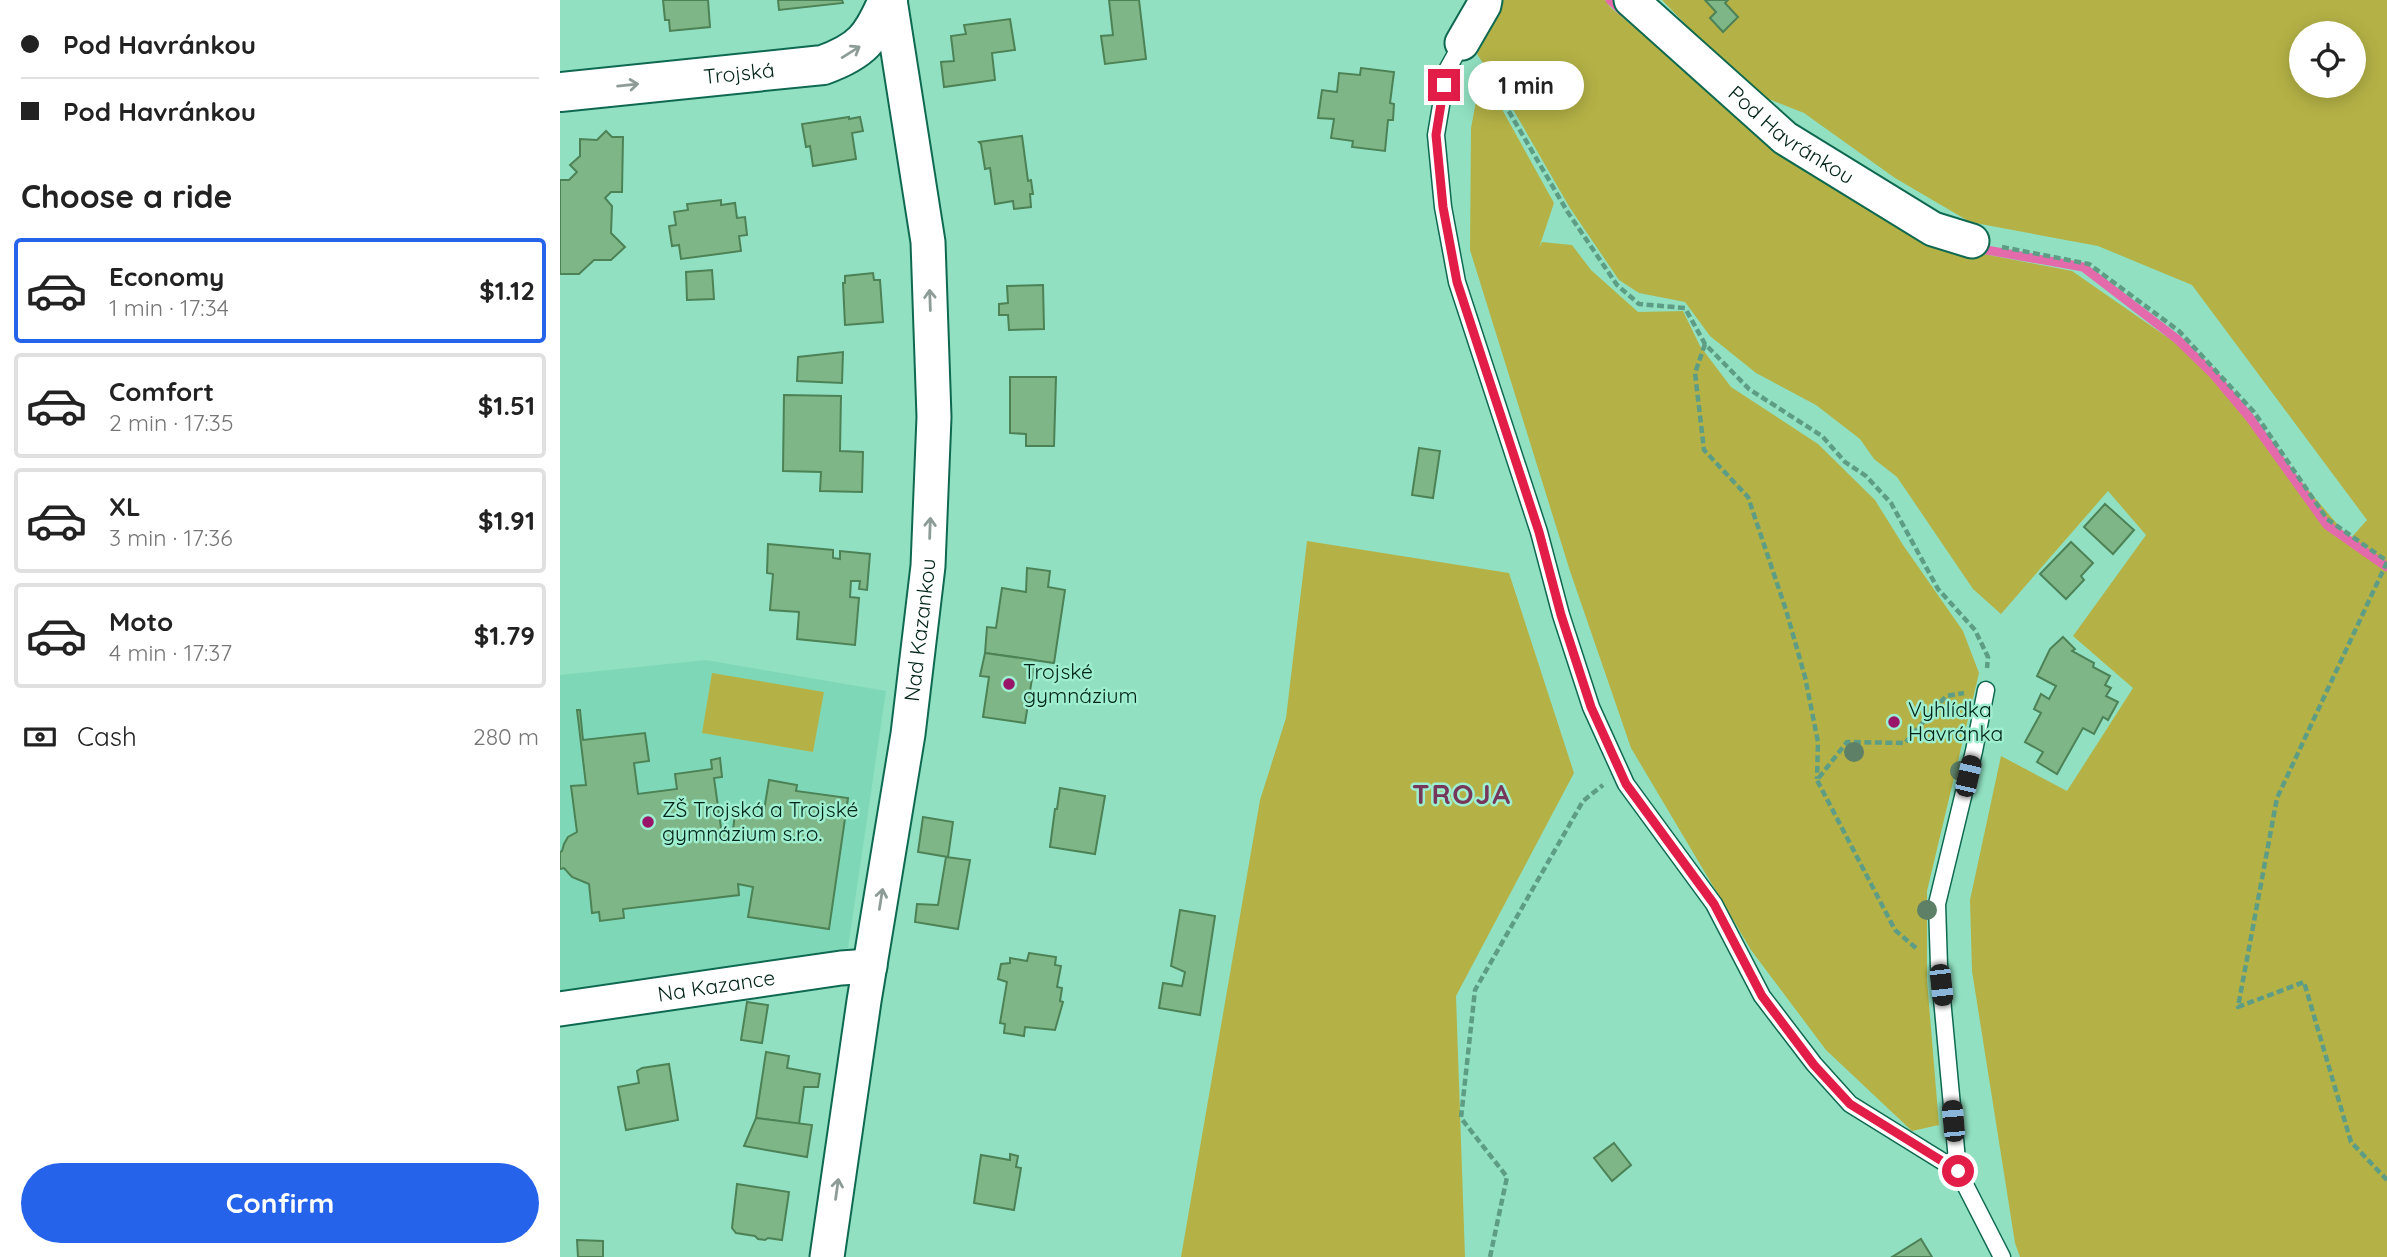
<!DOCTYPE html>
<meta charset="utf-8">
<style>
:root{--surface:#fff;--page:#f6f6f6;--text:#222;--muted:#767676;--line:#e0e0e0;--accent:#2563eb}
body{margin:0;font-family:Quicksand,sans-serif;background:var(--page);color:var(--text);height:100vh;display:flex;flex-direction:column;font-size:26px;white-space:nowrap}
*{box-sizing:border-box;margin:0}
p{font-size:23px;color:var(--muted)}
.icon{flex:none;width:38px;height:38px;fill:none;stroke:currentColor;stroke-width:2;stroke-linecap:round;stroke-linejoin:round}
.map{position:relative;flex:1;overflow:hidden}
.drawer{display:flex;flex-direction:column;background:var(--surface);width:560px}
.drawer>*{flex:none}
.top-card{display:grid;align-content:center;height:154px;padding:0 21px;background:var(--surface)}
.controls{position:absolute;left:1729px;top:21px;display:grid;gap:14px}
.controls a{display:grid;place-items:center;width:77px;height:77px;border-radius:50%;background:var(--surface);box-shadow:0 4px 18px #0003;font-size:35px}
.end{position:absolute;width:32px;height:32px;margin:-16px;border:9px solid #e11d48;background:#fff;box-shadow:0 0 0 4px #fff}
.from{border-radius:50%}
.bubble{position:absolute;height:49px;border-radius:24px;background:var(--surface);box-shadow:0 4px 18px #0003;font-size:23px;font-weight:700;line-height:49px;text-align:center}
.car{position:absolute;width:21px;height:42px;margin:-21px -10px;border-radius:9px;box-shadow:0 0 5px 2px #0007;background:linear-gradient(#222 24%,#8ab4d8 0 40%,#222 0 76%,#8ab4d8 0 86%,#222 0)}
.top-card b{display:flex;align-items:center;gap:24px;height:66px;font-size:26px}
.top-card b+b{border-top:2px solid var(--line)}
.top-card i{width:18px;height:18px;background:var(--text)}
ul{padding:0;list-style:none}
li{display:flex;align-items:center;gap:21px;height:105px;margin:0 14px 10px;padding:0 7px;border:4px solid var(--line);border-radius:7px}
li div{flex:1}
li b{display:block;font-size:26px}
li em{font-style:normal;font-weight:700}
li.selected{border-color:var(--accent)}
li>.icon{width:63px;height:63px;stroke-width:1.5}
h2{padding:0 21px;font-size:32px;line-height:84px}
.pay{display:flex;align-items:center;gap:18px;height:77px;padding:0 21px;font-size:26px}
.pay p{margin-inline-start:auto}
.button{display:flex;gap:14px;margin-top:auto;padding:14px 21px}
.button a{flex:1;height:80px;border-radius:42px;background:var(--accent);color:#fff;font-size:28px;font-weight:700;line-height:80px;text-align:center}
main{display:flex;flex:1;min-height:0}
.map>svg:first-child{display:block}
.built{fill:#7ed8b7}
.green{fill:#b4b246;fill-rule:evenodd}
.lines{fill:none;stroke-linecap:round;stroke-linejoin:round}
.stream{stroke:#e36bac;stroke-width:9}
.building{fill:#7fb687;stroke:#4c8256;stroke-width:2}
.service-casing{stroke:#0f6950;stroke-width:19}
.minor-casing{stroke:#0f6950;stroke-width:37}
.tertiary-casing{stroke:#0f6950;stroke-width:42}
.path{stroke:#5e9d85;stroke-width:4.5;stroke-dasharray:7 3.5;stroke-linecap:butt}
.service{stroke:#fff;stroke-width:16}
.minor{stroke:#fff;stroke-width:33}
.tertiary{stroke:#fff;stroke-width:38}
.tree{fill:#5d8066}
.oneway{stroke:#8d9c97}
.route{stroke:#e11d48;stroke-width:9}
.poi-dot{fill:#991569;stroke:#9eeecf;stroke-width:2.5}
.labels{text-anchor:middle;stroke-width:5;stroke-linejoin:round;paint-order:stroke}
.street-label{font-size:21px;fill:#012318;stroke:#9eeecf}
.poi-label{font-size:21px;fill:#012318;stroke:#9eeecf;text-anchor:start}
.district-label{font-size:28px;font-weight:bold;letter-spacing:2px;fill:#77375a;stroke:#9eeecf}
</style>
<main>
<section class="drawer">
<div class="top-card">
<b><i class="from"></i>Pod Havránkou</b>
<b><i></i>Pod Havránkou</b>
</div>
<h2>Choose a ride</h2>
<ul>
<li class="selected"><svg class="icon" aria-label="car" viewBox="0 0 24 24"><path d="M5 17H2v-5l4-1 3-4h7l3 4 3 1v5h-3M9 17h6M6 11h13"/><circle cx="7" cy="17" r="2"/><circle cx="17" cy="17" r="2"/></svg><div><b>Economy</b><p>1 min · 17:34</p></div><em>$1.12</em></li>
<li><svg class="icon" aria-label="car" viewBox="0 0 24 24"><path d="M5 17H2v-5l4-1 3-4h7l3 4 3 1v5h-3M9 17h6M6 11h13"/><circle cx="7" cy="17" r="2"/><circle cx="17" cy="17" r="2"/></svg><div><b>Comfort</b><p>2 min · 17:35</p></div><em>$1.51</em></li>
<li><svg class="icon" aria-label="car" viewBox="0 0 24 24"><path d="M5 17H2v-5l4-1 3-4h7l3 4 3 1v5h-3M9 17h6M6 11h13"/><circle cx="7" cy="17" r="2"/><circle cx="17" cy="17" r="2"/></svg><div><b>XL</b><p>3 min · 17:36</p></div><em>$1.91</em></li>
<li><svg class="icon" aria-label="car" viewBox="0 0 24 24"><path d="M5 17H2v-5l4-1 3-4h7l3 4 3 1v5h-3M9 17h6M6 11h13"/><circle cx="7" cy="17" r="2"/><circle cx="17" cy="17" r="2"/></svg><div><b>Moto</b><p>4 min · 17:37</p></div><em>$1.79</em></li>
</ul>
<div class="pay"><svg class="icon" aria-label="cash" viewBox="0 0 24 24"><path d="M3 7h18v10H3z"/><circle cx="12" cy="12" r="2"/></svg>Cash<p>280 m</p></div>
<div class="button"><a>Confirm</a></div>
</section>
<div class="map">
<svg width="1827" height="1257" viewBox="0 0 1827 1257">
<rect width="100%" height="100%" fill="#91e0c2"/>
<polygon class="built" points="146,660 326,691 288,948 0,993 0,675"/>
<g class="green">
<path d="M937,0h108l6,8 174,143 147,93 140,27 121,84 157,184 17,-19 -175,-235 -94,-39 -128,-24 -75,-44 -91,-65 -53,-21 -89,-92h725v1257h-367l-5,-14 -43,-272 -2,-71 31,-144 66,35 66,-103 -60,-52 73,-101 -38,-44 -107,123 -28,-25 -76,-112 -23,-18 -14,-20 -44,-34 -60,-32 -46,-37 -25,-34 -46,-9 -20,-13 -49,-72 -63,-109 -30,-45 19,-35zM1741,33h53v53h-53z"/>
<polygon points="920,80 939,104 994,203 979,248 982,242 1012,245 1031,270 1078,312 1123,311 1140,346 1171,387 1258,444 1315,500 1343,545 1403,631 1419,673 1367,891 1367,980 1379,1125 1352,1131 1266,1050 1191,950 1071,748 1010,571 910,250 911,128"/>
<polygon points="747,541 949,573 1014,773 896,996 905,1257 621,1257 700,800 726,718"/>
<polygon points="152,673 264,692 253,752 142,733"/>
</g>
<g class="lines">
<g class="stream">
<polyline points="1050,0 1063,12"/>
<polyline points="1415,248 1523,267 1617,339 1654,375 1690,418 1767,525 1827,567"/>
</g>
</g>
<g class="building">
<polygon points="103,0 148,0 150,27 110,31 109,20 105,20"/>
<polygon points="218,0 282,0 283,3 219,10"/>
<polygon points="549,0 579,0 586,59 545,64 541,36 553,35"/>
<polygon points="1145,0 1168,0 1165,3 1178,17 1163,32 1150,18 1156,12"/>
<polygon points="450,19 455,50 432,53 435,80 384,87 381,62 394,61 391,36 406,34 404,25"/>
<polygon points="801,68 834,72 830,103 834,104 833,120 828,120 825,151 792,147 793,141 771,138 774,119 758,118 762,90 777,92 779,73 800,75"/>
<polygon points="289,117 289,119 300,117 303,131 292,133 296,159 253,166 250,146 246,147 242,124"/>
<polygon points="46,131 52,137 63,137 62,192 51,192 45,198 52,206 51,233 65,247 51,260 34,260 19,274 0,274 0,180 9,180 17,172 10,165 20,156 20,139 37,140"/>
<polygon points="462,136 468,181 471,180 473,194 470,194 471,207 454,209 453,201 435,204 430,168 425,169 421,144 419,142"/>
<polygon points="161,200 161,205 175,203 177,218 185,217 187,235 179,236 181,251 121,259 119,245 112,246 109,226 116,225 114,212 128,210 127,204"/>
<polygon points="152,270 154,299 127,300 126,272"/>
<polygon points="313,273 314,280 320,280 323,322 285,325 283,283 285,283 285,276"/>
<polygon points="483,285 484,329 449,330 448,315 439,315 439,304 448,303 447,286"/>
<polygon points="283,352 282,383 237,381 238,357"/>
<polygon points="450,377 496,377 494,446 466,446 466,434 450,433"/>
<polygon points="224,395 281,396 280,451 303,452 302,492 260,491 261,472 223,471"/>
<polygon points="859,448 880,451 873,498 852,495"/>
<polygon points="1545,504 1574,530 1553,554 1524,527"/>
<polygon points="1511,542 1533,563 1521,576 1524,580 1506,599 1480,574"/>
<polygon points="208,544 273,550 273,558 280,559 280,551 310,554 307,590 299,589 300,581 291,581 290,597 299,598 295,645 237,639 239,612 210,610 213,574 207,573"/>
<polygon points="467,568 490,571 488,587 505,590 494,663 425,653 427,627 436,628 442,588 466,592"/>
<polygon points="1503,637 1515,649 1512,651 1534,663 1533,667 1550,676 1545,685 1551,688 1546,696 1558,702 1548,720 1543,717 1534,734 1523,728 1497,774 1477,762 1483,752 1465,742 1481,713 1474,709 1481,694 1489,699 1496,686 1477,676 1490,649"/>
<polygon points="425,653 475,660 470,691 479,692 477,705 468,704 465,723 423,717 429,677 420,676"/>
<polygon points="17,710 20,710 23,740 85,733 89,761 74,763 78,794 117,789 115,774 152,769 151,760 160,758 162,777 154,778 161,828 173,830 175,813 203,817 209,780 237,785 236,791 288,798 269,929 188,917 193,887 178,884 179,895 63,909 64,918 40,921 39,912 32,913 29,884 12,877 4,868 0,869 0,852 2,851 4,844 8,837 17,832 11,786 26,785"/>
<polygon points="500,788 545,796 535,854 490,847 495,809 497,809"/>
<polygon points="363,817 393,822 388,857 358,852"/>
<polygon points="386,857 410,860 398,929 355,922 357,904 378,905"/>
<polygon points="620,910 655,916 640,1015 599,1008 603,983 622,986 625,972 611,966"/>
<polygon points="469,953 496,957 495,965 501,966 497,987 502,988 500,1001 503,1002 495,1030 465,1027 464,1036 444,1033 445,1024 440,1023 447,982 438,979 441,964 450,963 450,958 467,961"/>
<polygon points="187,1002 208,1005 202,1043 181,1040"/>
<polygon points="206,1052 229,1056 227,1068 260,1074 258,1087 244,1087 239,1124 196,1118"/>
<polygon points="109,1064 118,1120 66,1130 58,1087 79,1083 77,1071 82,1068"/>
<polygon points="196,1118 252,1125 247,1157 184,1146"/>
<polygon points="1054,1143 1071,1165 1052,1181 1034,1158"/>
<polygon points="450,1154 458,1156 456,1167 461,1168 454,1210 414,1203 421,1155 450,1160"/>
<polygon points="177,1184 229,1192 222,1240 208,1238 205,1240 198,1239 195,1236 176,1233 172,1228"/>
<polygon points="1361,1239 1372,1257 1332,1257"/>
<polygon points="17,1240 43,1241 43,1257 18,1257"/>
</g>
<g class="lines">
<g class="service-casing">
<g id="service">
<polyline points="902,43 887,70 876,135 883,207 897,282 979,532 1001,615 1031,707 1066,784 1154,904 1202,996 1254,1064 1290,1104 1398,1171"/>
<polyline points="1426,690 1414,751 1377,904 1379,966 1398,1171 1442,1257"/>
</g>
</g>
<g class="minor-casing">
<g id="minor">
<path id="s1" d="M1071,0l154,138 148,91 39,12"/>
<polyline points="902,43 924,5 925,0"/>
<path id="s2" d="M0,1009l281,-41 29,-2"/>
<path id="s3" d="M267,1257l37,-256 44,-267 20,-168 6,-149 -6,-175 -38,-242"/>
</g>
</g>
<g class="tertiary-casing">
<g id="tertiary">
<path id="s4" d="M0,92l263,-27c39,-14 49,-27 65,-65"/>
</g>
</g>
<g class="path">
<polyline points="919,68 944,103 1007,211 1057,285 1079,304 1125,308 1145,344 1189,389 1262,436 1285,462 1306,476 1331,503 1378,589 1415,630 1428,657 1427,668"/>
<polyline points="1442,247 1529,264 1619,331 1694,412 1767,519 1827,561"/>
<polyline points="1145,344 1135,373 1144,450 1188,497 1226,610 1245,677 1258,742 1257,779"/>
<polyline points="1827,562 1717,798 1678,1007 1744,982 1791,1142 1827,1180"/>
<polyline points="1356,948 1335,930 1257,780 1287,742 1345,743 1386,696 1404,693"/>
<polyline points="930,1257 947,1177 901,1118 915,990 1023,801 1043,785"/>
</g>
<use href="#service" class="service"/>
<use href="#minor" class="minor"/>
<use href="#tertiary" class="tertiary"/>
</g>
<g class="tree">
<circle cx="1294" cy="752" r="10"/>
<circle cx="1400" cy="771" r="10"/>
<circle cx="1367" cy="910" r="10"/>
</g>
<defs><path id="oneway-shaft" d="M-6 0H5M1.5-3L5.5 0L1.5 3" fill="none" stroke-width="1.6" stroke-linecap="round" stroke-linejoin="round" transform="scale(1.75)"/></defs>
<g class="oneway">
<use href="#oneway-shaft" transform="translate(291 52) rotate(-32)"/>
<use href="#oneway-shaft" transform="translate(68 85) rotate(-6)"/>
<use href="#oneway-shaft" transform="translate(370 300) rotate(-92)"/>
<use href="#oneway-shaft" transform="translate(370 528) rotate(-88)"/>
<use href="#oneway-shaft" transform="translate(321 899) rotate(-81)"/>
<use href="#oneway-shaft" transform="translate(277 1189) rotate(-82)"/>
</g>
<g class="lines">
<polyline class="route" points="884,85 876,135 883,207 897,282 979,532 1001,615 1031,707 1066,784 1154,904 1202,996 1254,1065 1290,1104 1398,1171"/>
</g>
<g class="poi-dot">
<circle cx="449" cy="684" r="7"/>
<circle cx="1334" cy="722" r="7"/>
<circle cx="88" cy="822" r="7"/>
</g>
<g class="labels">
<g class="street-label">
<text dy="7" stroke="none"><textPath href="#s4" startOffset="180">Trojská</textPath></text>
<text dy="7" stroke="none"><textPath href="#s1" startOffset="210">Pod Havránkou</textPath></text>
<text dy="7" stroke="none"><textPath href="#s3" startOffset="634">Nad Kazankou</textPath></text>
<text dy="7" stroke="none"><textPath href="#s2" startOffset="158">Na Kazance</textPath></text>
</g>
<g class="poi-label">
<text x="463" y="679">Trojské<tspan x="463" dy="24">gymnázium</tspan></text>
<text x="1348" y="717">Vyhlídka<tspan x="1348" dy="24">Havránka</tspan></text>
<text x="102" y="817">ZŠ Trojská a Trojské<tspan x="102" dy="24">gymnázium s.r.o.</tspan></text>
</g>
<g class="district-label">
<text x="902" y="804">TROJA</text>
</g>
</g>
</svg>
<div class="controls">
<a><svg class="icon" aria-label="locate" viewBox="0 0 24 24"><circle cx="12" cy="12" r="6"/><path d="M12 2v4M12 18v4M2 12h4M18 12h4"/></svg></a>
</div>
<i class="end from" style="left:1398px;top:1171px"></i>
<i class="end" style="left:884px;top:85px"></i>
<div class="bubble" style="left:908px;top:61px;width:116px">1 min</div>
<i class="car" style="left:1408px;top:776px;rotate:13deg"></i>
<i class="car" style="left:1381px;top:985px;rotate:174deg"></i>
<i class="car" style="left:1393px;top:1121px;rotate:355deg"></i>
</div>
</main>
